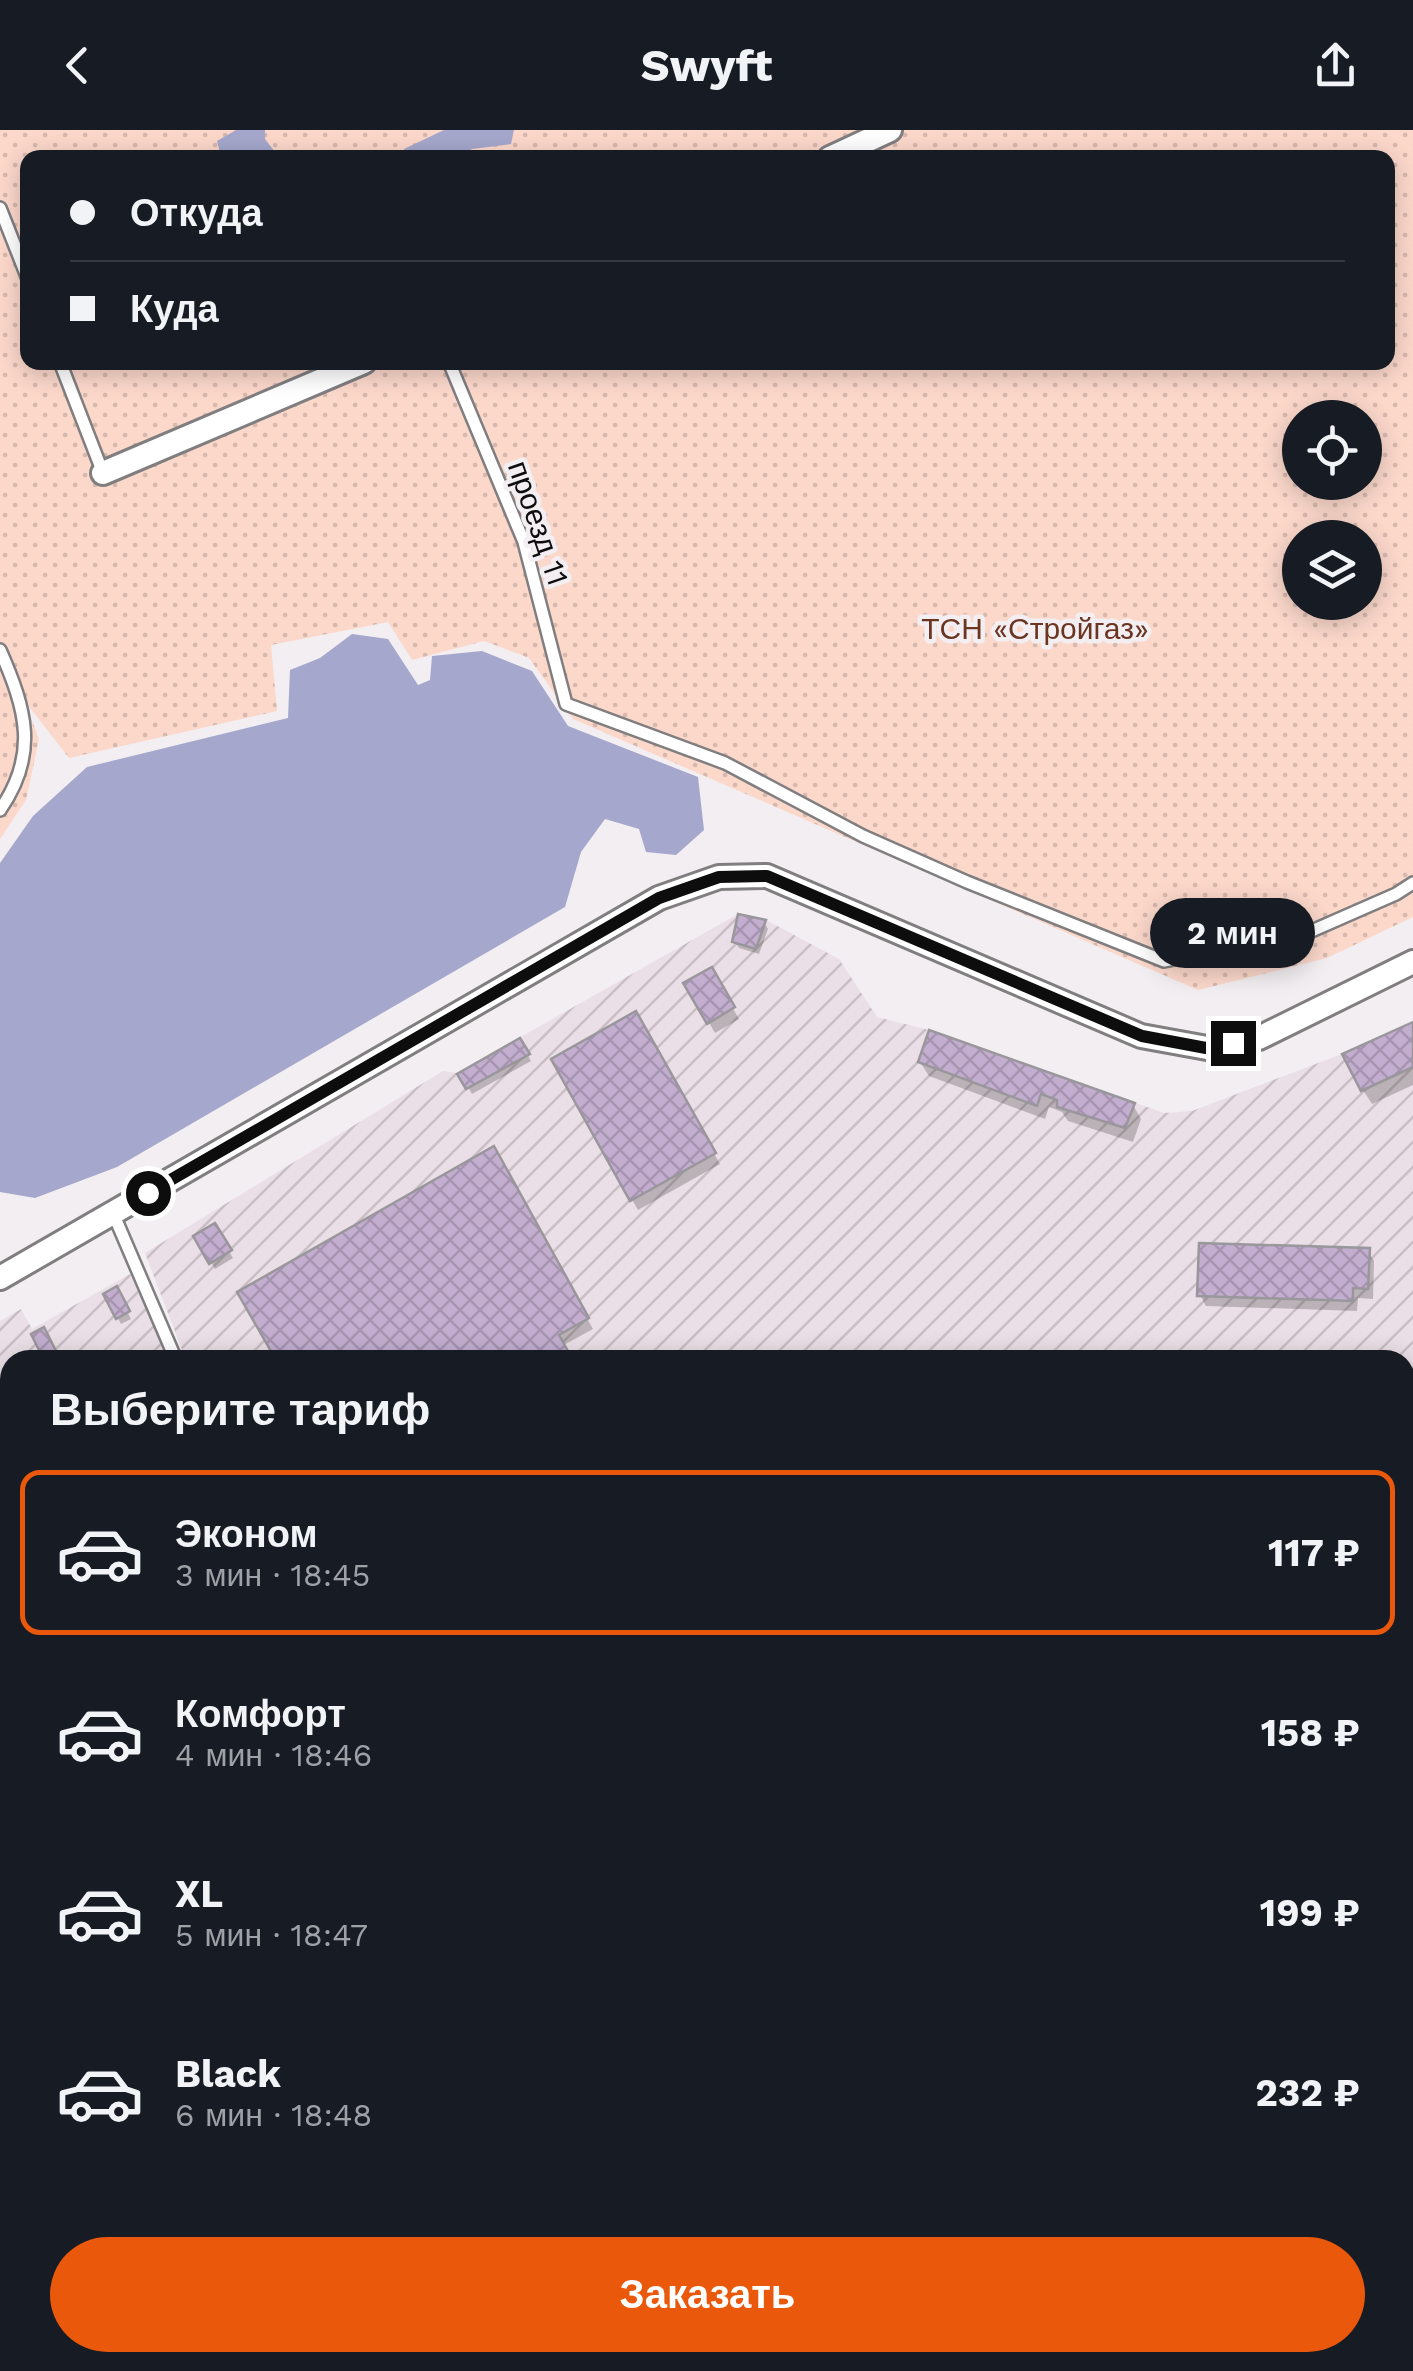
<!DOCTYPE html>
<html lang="ru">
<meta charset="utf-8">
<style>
:root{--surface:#171b24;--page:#242831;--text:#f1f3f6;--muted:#9ea1a6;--line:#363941;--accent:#ea580c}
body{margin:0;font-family:"Work Sans",sans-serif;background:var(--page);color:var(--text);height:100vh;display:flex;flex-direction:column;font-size:38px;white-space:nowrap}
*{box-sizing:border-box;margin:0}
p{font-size:32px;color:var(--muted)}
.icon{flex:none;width:55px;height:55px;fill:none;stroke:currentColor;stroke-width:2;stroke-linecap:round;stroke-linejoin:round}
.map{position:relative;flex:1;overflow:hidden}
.sheet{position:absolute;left:0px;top:1220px;width:1415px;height:1022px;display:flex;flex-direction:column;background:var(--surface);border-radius:30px 30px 0 0;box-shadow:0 5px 25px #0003}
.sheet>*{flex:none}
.top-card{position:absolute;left:20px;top:20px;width:1375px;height:220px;border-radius:20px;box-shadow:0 5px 25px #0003;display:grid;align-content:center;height:220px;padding:0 50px;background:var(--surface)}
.tools{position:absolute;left:1282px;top:270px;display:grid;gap:20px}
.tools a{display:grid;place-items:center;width:100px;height:100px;border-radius:50%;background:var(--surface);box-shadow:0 5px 25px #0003;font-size:50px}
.end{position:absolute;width:45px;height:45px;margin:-22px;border:12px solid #0e0d0e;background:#fff;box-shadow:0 0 0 5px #fff}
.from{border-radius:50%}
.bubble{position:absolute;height:70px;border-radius:35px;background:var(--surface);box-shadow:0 5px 25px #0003;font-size:32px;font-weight:700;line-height:70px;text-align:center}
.top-card b{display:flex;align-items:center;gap:35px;height:95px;font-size:38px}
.top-card b+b{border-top:2px solid var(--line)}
.top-card i{width:25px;height:25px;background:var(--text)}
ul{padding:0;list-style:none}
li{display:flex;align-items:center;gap:30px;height:165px;margin:0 20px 15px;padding:0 30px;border:5px solid transparent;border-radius:20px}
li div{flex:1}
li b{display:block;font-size:38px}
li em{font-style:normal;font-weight:700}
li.selected{border-color:var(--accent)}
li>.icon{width:90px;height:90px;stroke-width:1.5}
h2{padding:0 50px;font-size:45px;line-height:120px}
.cta{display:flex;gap:20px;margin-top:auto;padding:20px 50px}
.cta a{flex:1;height:115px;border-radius:60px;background:var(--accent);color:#fff;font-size:40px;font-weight:700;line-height:115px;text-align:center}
header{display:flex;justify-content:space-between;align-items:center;height:130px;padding:0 50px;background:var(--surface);font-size:45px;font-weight:700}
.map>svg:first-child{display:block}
.industrial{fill:url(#industrial-furrows)}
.forest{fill:url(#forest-firs)}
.garden{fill:url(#garden-dots);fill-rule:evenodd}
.water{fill:#a5a7cc}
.shadow{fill:#0003}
.building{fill:url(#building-cross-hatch);stroke:#99979b;stroke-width:2.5}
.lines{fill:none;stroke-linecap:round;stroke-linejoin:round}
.service-casing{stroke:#817e80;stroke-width:16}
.minor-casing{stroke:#817e80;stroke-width:28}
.path{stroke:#a5a2a4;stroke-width:4;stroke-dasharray:8 5;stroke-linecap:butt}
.service{stroke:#fff;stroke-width:11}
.minor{stroke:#fff;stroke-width:22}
.rail-casing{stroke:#787678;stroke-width:9}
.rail{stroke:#f2eef1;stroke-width:5;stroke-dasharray:15;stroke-linecap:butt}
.route{stroke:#0e0d0e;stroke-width:12}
.labels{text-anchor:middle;stroke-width:9;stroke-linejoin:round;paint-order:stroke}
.street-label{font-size:30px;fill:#0e0d0e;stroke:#f2eef1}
.park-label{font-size:30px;fill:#6b3522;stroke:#f2eef1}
</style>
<header><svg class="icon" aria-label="back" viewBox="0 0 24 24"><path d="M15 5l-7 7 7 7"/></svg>Swyft<svg class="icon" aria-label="share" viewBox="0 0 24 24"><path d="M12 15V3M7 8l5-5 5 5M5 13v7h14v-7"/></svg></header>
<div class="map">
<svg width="1413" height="2241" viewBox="0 0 1413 2241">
<defs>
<pattern id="industrial-furrows" width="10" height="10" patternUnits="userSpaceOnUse" patternTransform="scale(2.5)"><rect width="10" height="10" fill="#eadfe6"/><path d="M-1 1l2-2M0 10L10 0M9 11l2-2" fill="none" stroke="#c8bec4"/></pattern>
<pattern id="forest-firs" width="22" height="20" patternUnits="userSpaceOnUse" patternTransform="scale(2.5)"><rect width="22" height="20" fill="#cfa697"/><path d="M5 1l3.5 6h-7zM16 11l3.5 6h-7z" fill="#b18e81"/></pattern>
<pattern id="garden-dots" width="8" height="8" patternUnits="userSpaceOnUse" patternTransform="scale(2.5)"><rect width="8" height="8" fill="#fcd8cb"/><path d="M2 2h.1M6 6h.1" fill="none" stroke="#d7b8ad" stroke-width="1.8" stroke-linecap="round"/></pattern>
<pattern id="building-cross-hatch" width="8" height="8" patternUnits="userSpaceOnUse" patternTransform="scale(2.5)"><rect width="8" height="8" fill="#c3aed0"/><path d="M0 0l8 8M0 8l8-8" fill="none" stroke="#a694b1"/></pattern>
</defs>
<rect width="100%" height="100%" fill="#f2eef1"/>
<g class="industrial">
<polygon points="738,784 766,790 839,829 877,887 929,900 1164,983 1192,981 1342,924 1413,892 1413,1456 1405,1456 1405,1230 186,1230 145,1123 443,941 457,943"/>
<polygon points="130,1144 169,1230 10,1230 10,1873 0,1879 0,1191 21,1179 32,1199"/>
</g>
<g class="forest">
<polygon points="1405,1476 1413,1476 1413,1554 1405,1551"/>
<polygon points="10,1885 10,1938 0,1943 0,1890"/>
<polygon points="10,1994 10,2232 158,2233 160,2241 0,2241 0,2000"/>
</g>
<g class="garden">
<path d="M0,0h1413v787l-86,41 -129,32 -625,-271 -44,-61 -45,-17 -72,19 -24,-38 -117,23 6,66 -208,47 -45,-58 15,39 -13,61 -26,39zM28,28h1360v204h-1360zM1300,288h65v64h-65zM1300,408h65v64h-65z"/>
<polygon points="1405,1596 1413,1599 1413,2241 175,2241 172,2233 1405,2232"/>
</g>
<g class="water">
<polygon points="236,0 265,0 265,9 279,27 221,27 217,11"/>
<polygon points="444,0 514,0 511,14 472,19 458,27 407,27 404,19"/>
<polygon points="352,504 388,509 418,555 430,550 432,526 482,521 532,541 568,596 698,647 704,700 676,725 646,722 639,699 605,689 581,722 565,777 117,1037 35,1068 0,1062 0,733 33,686 87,637 288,588 290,540 320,528"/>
</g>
<g class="shadow">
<polygon points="764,792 768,799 759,824 739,818 735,812"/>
<polygon points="711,840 739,889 715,903 687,854"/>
<polygon points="635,884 720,1034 638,1080 554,930"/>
<polygon points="1413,895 1413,955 1372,974 1363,960"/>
<polygon points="520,911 531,931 472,964 461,945"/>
<polygon points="920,932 1133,975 1141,989 1133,1012 1068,991 1062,982 1049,977 1045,989 929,946"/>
<polygon points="493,1020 593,1199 562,1216 570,1230 279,1230"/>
<polygon points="214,1096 233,1128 215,1139 196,1107"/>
<polygon points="1368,1121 1374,1131 1373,1169 1358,1168 1357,1181 1206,1176 1200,1165"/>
<polygon points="116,1160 131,1189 121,1194 106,1165"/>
<rect x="1405" y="1242" width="8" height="59"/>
</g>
<g class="building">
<polygon points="738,784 766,790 756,819 732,812"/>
<polygon points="712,837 735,877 707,894 683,853"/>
<polygon points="636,881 716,1023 630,1071 551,929"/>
<polygon points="1413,892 1413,937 1361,961 1342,924"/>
<polygon points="929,900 1135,973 1125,998 1057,977 1057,970 1041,964 1037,976 918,932"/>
<polygon points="520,908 530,924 466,959 457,944"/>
<polygon points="494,1016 589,1188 559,1205 573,1230 276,1230 237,1162"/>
<polygon points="215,1093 232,1120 209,1134 193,1106"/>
<polygon points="1199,1113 1370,1118 1368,1159 1353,1158 1353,1171 1197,1166"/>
<polygon points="117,1156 130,1181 116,1189 103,1164"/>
<polygon points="44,1197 57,1223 44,1230 31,1204"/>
<polygon points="1405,1239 1413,1240 1413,1292 1405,1292"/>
</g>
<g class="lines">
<g class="service-casing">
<g id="service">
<polyline points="0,78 28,149"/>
<polyline points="60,232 103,343"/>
<polyline points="449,232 524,412 566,574 725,633 863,706 967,752 1164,831 1307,803 1396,764 1413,753"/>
<path d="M0,520c26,59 39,104 0,160"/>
<polyline points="113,1083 176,1230"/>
<polyline points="1405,2002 1413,2001"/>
<polyline points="1163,2232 1164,2241"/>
<polyline points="196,2241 239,2232"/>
</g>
</g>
<g class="minor-casing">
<g id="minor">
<polyline points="830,28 890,0"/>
<polyline points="103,343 364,232"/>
<polyline points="0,1148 659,768 719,747 767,746 1141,906 1207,918 1259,908 1413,832"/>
</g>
</g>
<g class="path">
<polyline points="1405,1583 1413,1586"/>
<polyline points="0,1983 10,1977"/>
<polyline points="0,2223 10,2222"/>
<polyline points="109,2232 181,2241"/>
</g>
<use href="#service" class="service"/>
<use href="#minor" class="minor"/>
<g class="rail-casing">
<g id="rail">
<polyline points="1405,1440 1413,1441"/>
<polyline points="1405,1569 1413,1573"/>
<polyline points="0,1973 10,1968"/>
</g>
</g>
<use href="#rail" class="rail"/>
</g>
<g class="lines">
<polyline class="route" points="148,1063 659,768 719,747 767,746 1142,906 1206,918 1233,913"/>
</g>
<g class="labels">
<g class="street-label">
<text transform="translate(538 393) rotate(71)" y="10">проезд 11</text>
</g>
<g class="park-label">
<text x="1035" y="509">ТСН «Стройгаз»</text>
</g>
</g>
</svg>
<div class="tools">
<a><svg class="icon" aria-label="locate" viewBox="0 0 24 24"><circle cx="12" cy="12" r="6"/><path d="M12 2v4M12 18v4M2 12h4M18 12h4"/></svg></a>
<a><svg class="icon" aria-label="layers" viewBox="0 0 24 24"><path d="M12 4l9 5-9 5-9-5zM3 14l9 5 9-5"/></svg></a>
</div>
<i class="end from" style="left:148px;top:1063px"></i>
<i class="end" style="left:1233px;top:913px"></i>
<div class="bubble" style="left:1150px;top:768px;width:165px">2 мин</div>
<div class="top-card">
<b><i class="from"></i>Откуда</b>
<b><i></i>Куда</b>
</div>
<section class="sheet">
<h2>Выберите тариф</h2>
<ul>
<li class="selected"><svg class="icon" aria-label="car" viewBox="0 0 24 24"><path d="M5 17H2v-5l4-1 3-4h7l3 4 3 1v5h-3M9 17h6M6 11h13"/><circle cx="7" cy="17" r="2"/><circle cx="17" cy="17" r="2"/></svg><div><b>Эконом</b><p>3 мин · 18:45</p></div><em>117 ₽</em></li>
<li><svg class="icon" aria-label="car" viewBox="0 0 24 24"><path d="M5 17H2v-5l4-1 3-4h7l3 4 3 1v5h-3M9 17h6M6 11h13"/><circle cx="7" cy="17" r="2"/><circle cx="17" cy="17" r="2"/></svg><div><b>Комфорт</b><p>4 мин · 18:46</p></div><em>158 ₽</em></li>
<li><svg class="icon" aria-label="car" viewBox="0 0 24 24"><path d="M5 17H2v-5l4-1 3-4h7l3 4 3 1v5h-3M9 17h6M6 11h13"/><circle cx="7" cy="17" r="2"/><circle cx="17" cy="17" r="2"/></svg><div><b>XL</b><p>5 мин · 18:47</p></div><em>199 ₽</em></li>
<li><svg class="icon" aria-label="car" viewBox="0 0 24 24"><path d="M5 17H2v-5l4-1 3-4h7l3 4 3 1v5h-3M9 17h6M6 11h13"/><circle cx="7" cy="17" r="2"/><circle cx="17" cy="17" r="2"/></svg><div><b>Black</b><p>6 мин · 18:48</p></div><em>232 ₽</em></li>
</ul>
<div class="cta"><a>Заказать</a></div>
</section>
</div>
